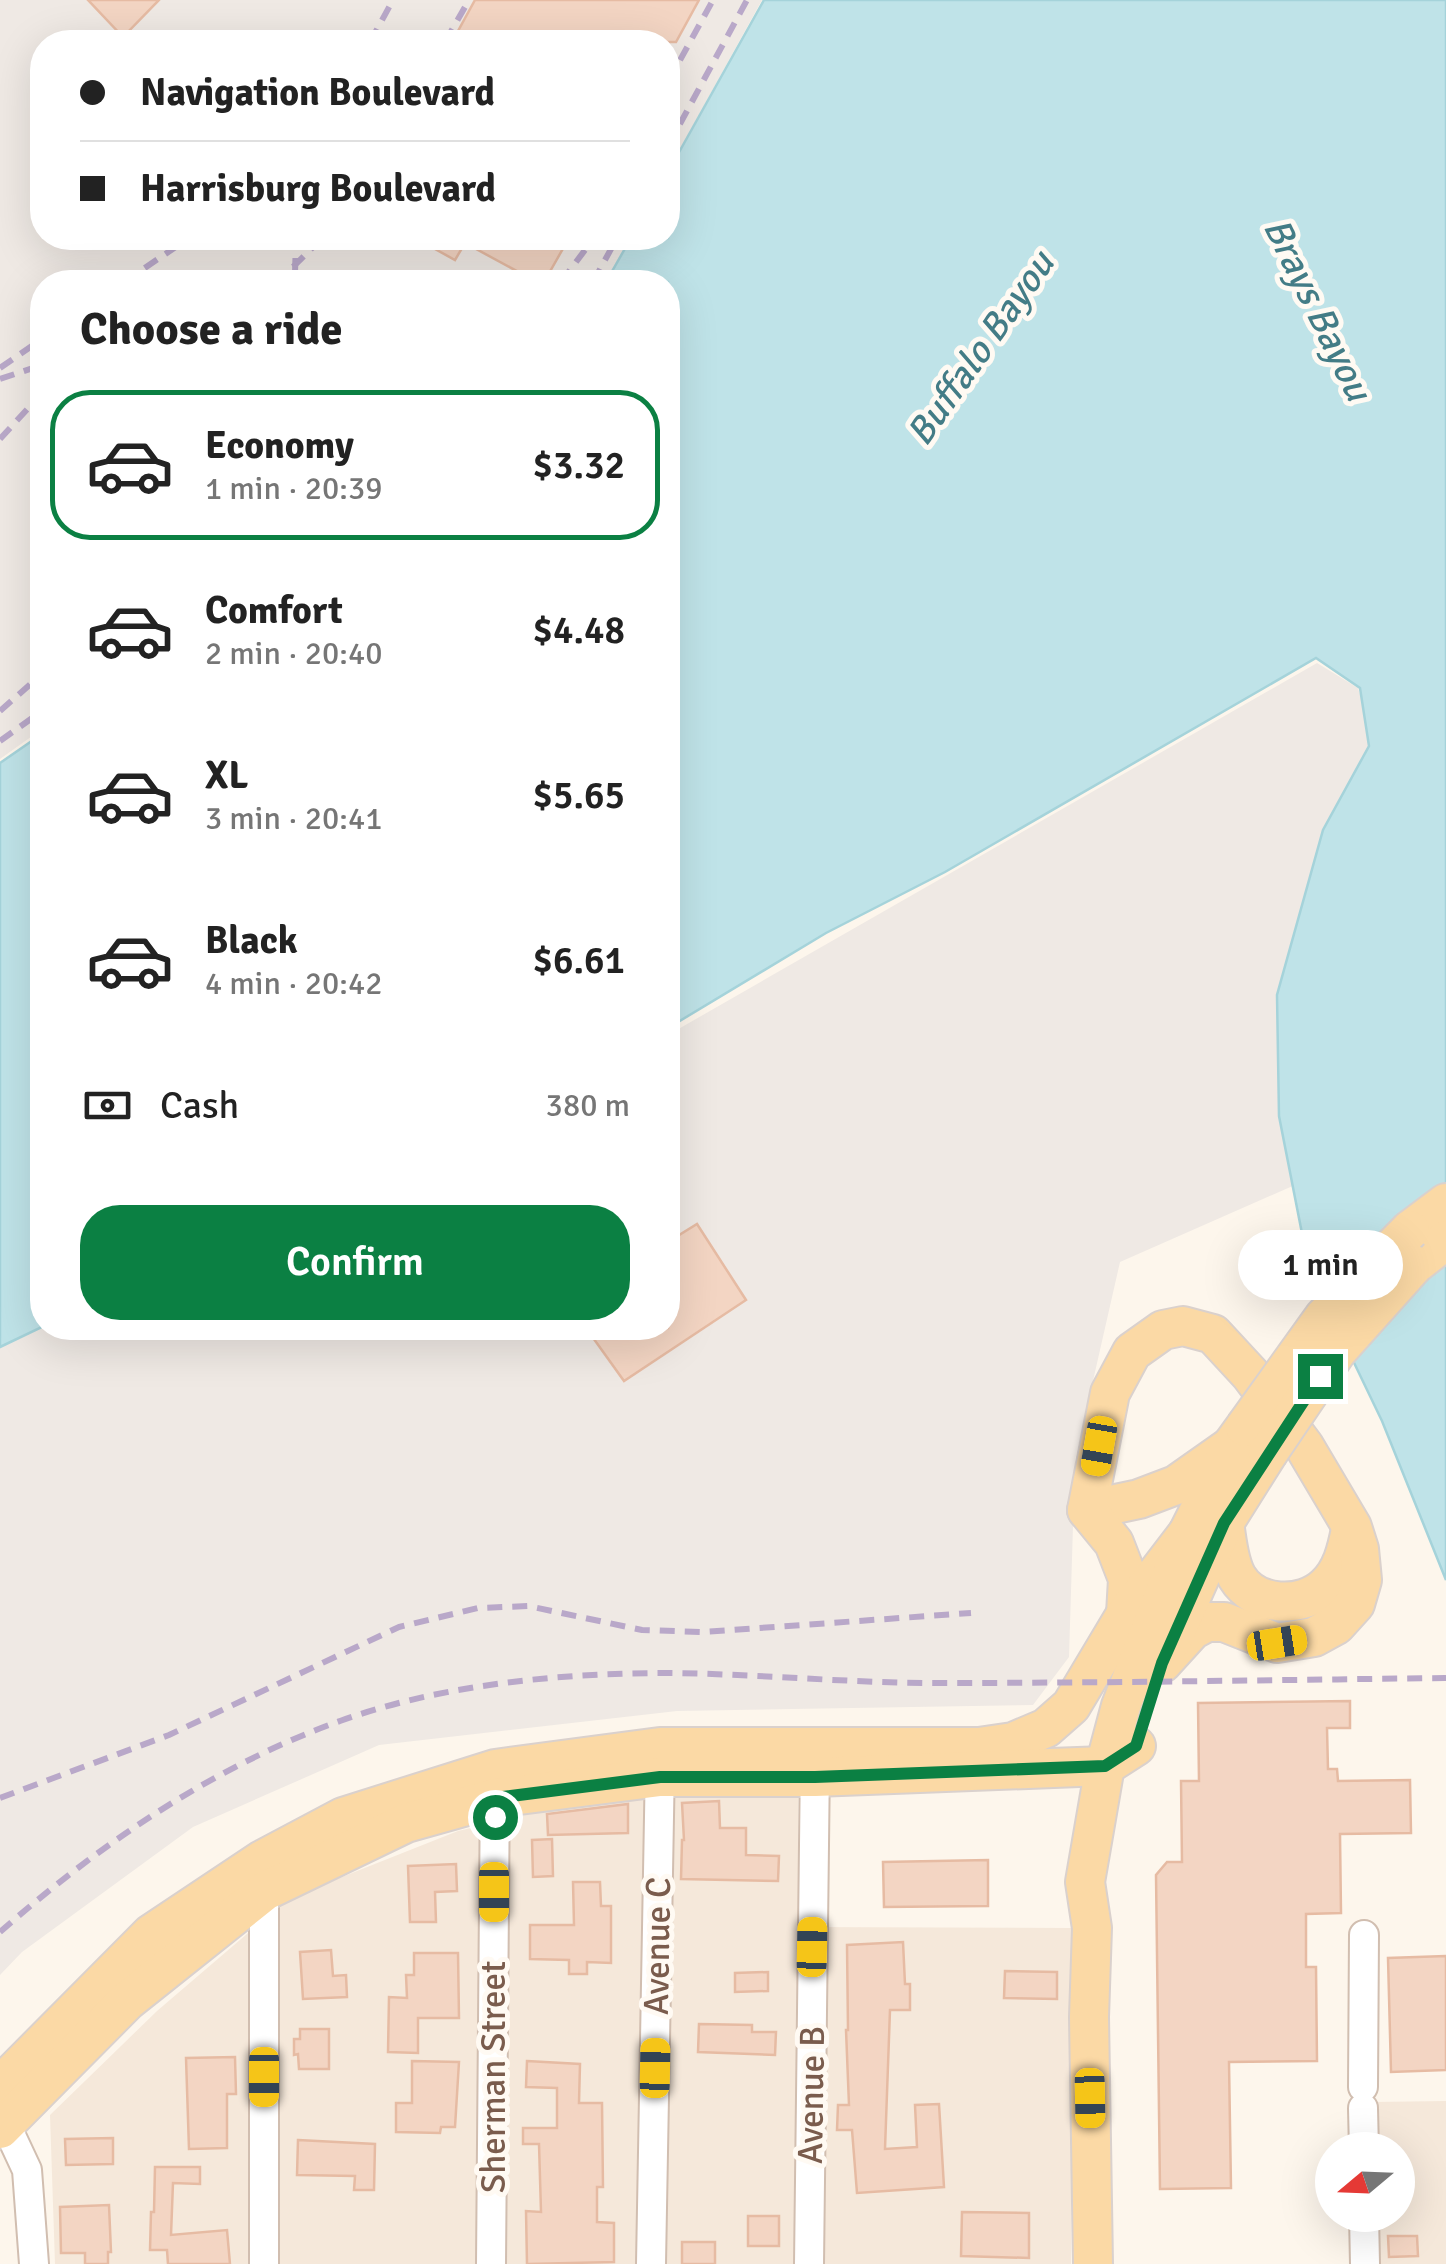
<!DOCTYPE html>
<meta charset="utf-8">
<style>
:root{--surface:#fff;--page:#f6f6f6;--text:#222;--muted:#767676;--line:#e0e0e0;--accent:#0b8043}
body{margin:0;font-family:Signika,sans-serif;background:var(--page);color:var(--text);height:100vh;display:flex;flex-direction:column;font-size:38px;white-space:nowrap}
*{box-sizing:border-box;margin:0}
p{font-size:32px;color:var(--muted)}
.icon{flex:none;width:55px;height:55px;fill:none;stroke:currentColor;stroke-width:2;stroke-linecap:round;stroke-linejoin:round}
.map{position:relative;flex:1;overflow:hidden}
.side{position:absolute;left:30px;top:270px;width:650px;height:1070px;display:flex;flex-direction:column;background:var(--surface);border-radius:40px;box-shadow:0 10px 40px #0002}
.side>*{flex:none}
.guide{position:absolute;left:30px;top:30px;width:650px;height:220px;border-radius:40px;box-shadow:0 10px 40px #0002;display:grid;align-content:center;height:220px;padding:0 50px;background:var(--surface)}
.needle{width:65px;rotate:251deg}
.controls{position:absolute;left:1315px;top:2132px;display:grid;gap:20px}
.controls a{display:grid;place-items:center;width:100px;height:100px;border-radius:50%;background:var(--surface);box-shadow:0 10px 40px #0002;font-size:50px}
.end{position:absolute;width:45px;height:45px;margin:-22px;border:12px solid #0b8043;background:#fff;box-shadow:0 0 0 5px #fff}
.from{border-radius:50%}
.bubble{position:absolute;height:70px;border-radius:35px;background:var(--surface);box-shadow:0 10px 40px #0002;font-size:32px;font-weight:600;line-height:70px;text-align:center}
.car{position:absolute;width:30px;height:60px;margin:-30px -15px;border-radius:12px;box-shadow:0 0 8px 2px #0007;background:linear-gradient(#f5c518 24%,#345 0 40%,#f5c518 0 76%,#345 0 86%,#f5c518 0)}
.guide b{display:flex;align-items:center;gap:35px;height:95px;font-size:38px}
.guide b+b{border-top:2px solid var(--line)}
.guide i{width:25px;height:25px;background:var(--text)}
ul{padding:0;list-style:none}
li{display:flex;align-items:center;gap:30px;height:150px;margin:0 20px 15px;padding:0 30px;border:5px solid transparent;border-radius:40px}
li div{flex:1}
li b{display:block;font-size:38px}
li em{font-style:normal;font-weight:600}
li.selected{border-color:var(--accent)}
li>.icon{width:90px;height:90px;stroke-width:1.5}
h2{padding:0 50px;font-size:45px;line-height:120px}
.pay{display:flex;align-items:center;gap:25px;height:110px;padding:0 50px;font-size:38px}
.pay p{margin-inline-start:auto}
.cta{display:flex;gap:20px;margin-top:auto;padding:20px 50px}
.cta a{flex:1;height:115px;border-radius:40px;background:var(--accent);color:#fff;font-size:40px;font-weight:600;line-height:115px;text-align:center}
.map>svg:first-child{display:block}
.residential{fill:#f5e8da}
.industrial{fill:#efe9e4}
.water{fill:#bfe3e8;stroke:#a5d3da;stroke-width:2.5}
.building{fill:#f3d5c3;stroke:#e6bba3;stroke-width:2.5}
.lines{fill:none;stroke-linecap:round;stroke-linejoin:round}
.minor-casing{stroke:#d1beb0;stroke-width:32}
.major-casing{stroke:#dad1cd;stroke-width:42}
.minor{stroke:#fff;stroke-width:28}
.major{stroke:#fbd9a5;stroke-width:38}
.rail{stroke:#b9a8c9;stroke-width:6;stroke-dasharray:15 10;stroke-linecap:butt}
.major-bridge-casing{stroke:#dad1cd;stroke-width:42;stroke-linecap:butt}
.major-bridge{stroke:#fbd9a5;stroke-width:38}
.route{stroke:#0b8043;stroke-width:12}
.labels{text-anchor:middle;stroke-width:10;stroke-linejoin:round;paint-order:stroke}
.street-label{font-size:35px;fill:#7a5c4d;stroke:#fffaf3}
.water-label{font-size:38px;font-style:italic;fill:#437c86;stroke:#fffaf3}
</style>
<div class="map">
<svg width="1446" height="2264" viewBox="0 0 1446 2264">
<rect width="100%" height="100%" fill="#fdf6ec"/>
<g class="residential">
<polygon points="798,1793 798,1927 1072,1928 1071,2264 55,2264 50,2115 157,2011 289,1898 458,1831 601,1797"/>
<polygon points="1446,2101 1446,2264 1375,2264 1375,2215 1398,2215 1398,2150 1374,2150 1373,2102"/>
</g>
<g class="industrial">
<polygon points="0,0 762,0 668,171 668,42 42,42 42,238 631,238 606,282 42,282 42,729 0,759"/>
<polygon points="1317,663 1358,688 1378,750 1304,1181 1120,1262 1075,1460 1069,1657 1033,1705 677,1711 379,1745 193,1827 22,1952 0,1975 0,1342 42,1321 42,1328 668,1328 668,1035"/>
</g>
<g class="water">
<polygon points="764,0 1446,0 1446,1580 1382,1421 1309,1269 1279,1116 1277,995 1323,830 1369,746 1360,688 1316,658 945,872 826,933 668,1028 668,282 606,282 631,238 668,238 668,172"/>
<polygon points="42,734 42,1327 0,1347 0,763"/>
</g>
<g class="building">
<polygon points="88,0 159,0 123,37"/>
<polygon points="475,0 699,0 676,42 452,42"/>
<polygon points="415,238 569,238 544,282 537,282 465,243 455,260"/>
<polygon points="697,1224 746,1300 624,1381 586,1328 668,1328 668,1242"/>
<polygon points="1350,1701 1350,1728 1327,1728 1328,1769 1337,1769 1338,1781 1410,1780 1411,1833 1340,1834 1341,1913 1306,1914 1306,1967 1316,1967 1317,2061 1229,2062 1231,2188 1160,2189 1156,1875 1167,1862 1182,1862 1181,1781 1199,1781 1198,1703"/>
<polygon points="719,1801 720,1828 746,1828 746,1855 779,1856 778,1881 681,1879 682,1840 684,1840 682,1803"/>
<polygon points="628,1804 628,1833 548,1835 547,1814"/>
<polygon points="552,1839 553,1876 533,1877 532,1840"/>
<polygon points="988,1860 988,1906 884,1907 883,1862"/>
<polygon points="456,1864 457,1891 435,1892 436,1922 410,1922 408,1866"/>
<polygon points="573,1882 600,1882 601,1906 611,1906 611,1963 587,1962 587,1974 569,1974 569,1960 530,1959 530,1925 574,1925"/>
<polygon points="903,1942 905,1984 910,1984 910,2010 890,2010 885,2149 917,2147 915,2105 939,2104 944,2187 857,2193 852,2130 837,2130 838,2105 849,2105 846,2030 848,2030 847,1945"/>
<polygon points="331,1950 333,1976 346,1975 347,1997 303,1999 300,1952"/>
<polygon points="414,1953 458,1953 459,2018 418,2018 418,2053 388,2052 389,1997 407,1998 406,1975 414,1975"/>
<polygon points="1446,1956 1446,2070 1391,2072 1388,1958"/>
<polygon points="1005,1971 1057,1972 1057,1999 1004,1998"/>
<polygon points="768,1972 768,1991 735,1992 735,1973"/>
<polygon points="699,2024 752,2025 752,2032 776,2032 775,2055 698,2052"/>
<polygon points="300,2029 329,2029 329,2069 299,2069 298,2054 294,2055 294,2039 300,2039"/>
<polygon points="235,2057 236,2094 227,2094 227,2148 189,2149 186,2058"/>
<polygon points="412,2061 459,2062 455,2127 441,2127 440,2133 396,2132 396,2103 412,2103"/>
<polygon points="527,2061 580,2064 579,2103 602,2103 603,2187 597,2187 597,2222 614,2223 614,2262 527,2264 526,2211 541,2212 539,2144 523,2144 523,2128 557,2128 557,2088 526,2087"/>
<polygon points="113,2138 113,2164 66,2165 65,2139"/>
<polygon points="298,2140 375,2144 374,2190 354,2190 355,2176 297,2175"/>
<polygon points="155,2167 200,2167 200,2184 173,2183 171,2235 227,2230 230,2264 168,2264 167,2250 150,2250 151,2212 154,2212"/>
<polygon points="109,2205 111,2252 108,2252 108,2264 85,2264 85,2253 61,2253 60,2207"/>
<polygon points="962,2212 1029,2213 1029,2258 961,2256"/>
<rect x="748" y="2216" width="31" height="30"/>
<polygon points="1388,2236 1417,2236 1418,2256 1389,2257"/>
<rect x="682" y="2242" width="33" height="22"/>
</g>
<g class="lines">
<g class="minor-casing">
<g id="minor">
<polyline points="1363,2087 1364,1935"/>
<polyline points="1363,2108 1364,2150"/>
<polyline points="0,2118 5,2123 27,2170 34,2264"/>
<polyline points="1364,2215 1365,2264"/>
<polyline points="264,2264 264,1881"/>
<polyline points="491,2264 495,1781"/>
<polyline points="651,2264 660,1761"/>
<polyline points="809,2264 815,1761"/>
</g>
</g>
<g class="major-casing">
<g id="major">
<polyline points="1410,1230 1446,1203"/>
<polyline points="1414,1265 1446,1240"/>
<polyline points="1087,1510 1139,1499 1176,1485 1230,1447"/>
<path d="M1224,1523c3,17 4,38 13,54 18,30 65,32 89,9 16,-15 21,-36 25,-57"/>
<polyline points="1126,1614 1128,1579 1114,1543 1087,1510 1110,1393 1132,1352 1163,1330 1183,1326 1213,1334 1250,1374 1304,1446 1352,1527 1359,1549 1362,1580 1355,1604 1336,1625 1314,1637 1277,1643 1224,1622 1207,1622 1192,1630 1162,1663"/>
<polyline points="1171,1642 1224,1523 1268,1453"/>
<polyline points="0,2086 151,1934 262,1860 343,1817 495,1769 660,1747 979,1747 1013,1742 1046,1728 1071,1706 1126,1614 1188,1533"/>
<polyline points="0,2129 127,2001 265,1891 406,1823 495,1798 660,1777 815,1777 1105,1766 1136,1746"/>
<polyline points="1093,2264 1089,2017 1092,1928 1085,1882 1105,1766 1121,1706 1188,1533 1232,1445 1245,1427"/>
</g>
</g>
<use href="#minor" class="minor"/>
<use href="#major" class="major"/>
<g class="rail">
<polyline points="370,42 393,0"/>
<polyline points="445,42 469,0"/>
<polyline points="668,82 713,0"/>
<polyline points="668,146 747,0"/>
<polyline points="295,273 296,238"/>
<polyline points="124,282 189,238"/>
<polyline points="273,282 294,266 322,238"/>
<polyline points="561,282 594,238"/>
<polyline points="593,282 617,238"/>
<polyline points="0,368 42,339"/>
<polyline points="0,379 42,365"/>
<polyline points="0,439 42,393"/>
<polyline points="0,711 42,674"/>
<polyline points="0,741 42,711"/>
<polyline points="0,1798 169,1735 399,1627 478,1608 528,1606 642,1630 703,1632 971,1613"/>
<path d="M0,1932c100,-88 214,-166 340,-211 103,-37 221,-48 330,-48 89,1 178,10 266,10 170,0 340,-3 510,-5"/>
</g>
<g class="major-bridge-casing">
<g id="major-bridge">
<polyline points="1245,1427 1324,1317 1410,1230"/>
<polyline points="1268,1453 1337,1351 1414,1265"/>
</g>
</g>
<use href="#major-bridge" class="major-bridge"/>
</g>
<g class="lines">
<polyline class="route" points="495,1817 495,1798 660,1777 815,1777 1105,1766 1136,1746 1162,1663 1224,1523 1320,1376"/>
</g>
<g class="labels">
<g class="street-label">
<text transform="translate(657 1946) rotate(-89)" y="12">Avenue C</text>
<text transform="translate(493 2077) rotate(-90)" y="12">Sherman Street</text>
<text transform="translate(811 2095) rotate(-89)" y="12">Avenue B</text>
</g>
<g class="water-label">
<text transform="translate(1318 309) rotate(64)" y="13">Brays Bayou</text>
<text transform="translate(980 348) rotate(-55)" y="13">Buffalo Bayou</text>
</g>
</g>
</svg>
<div class="controls">
<a><svg class="needle" viewBox="-14 -14 28 28"><path d="M0-13l5 13h-10z" fill="#e53935"/><path d="M0 13l5-13h-10z" fill="#767676"/></svg></a>
</div>
<i class="end from" style="left:495px;top:1817px"></i>
<i class="end" style="left:1320px;top:1376px"></i>
<div class="bubble" style="left:1238px;top:1230px;width:165px">1 min</div>
<i class="car" style="left:1099px;top:1446px;rotate:190deg"></i>
<i class="car" style="left:1277px;top:1643px;rotate:81deg"></i>
<i class="car" style="left:494px;top:1892px;rotate:180deg"></i>
<i class="car" style="left:812px;top:1947px;rotate:1deg"></i>
<i class="car" style="left:655px;top:2068px;rotate:1deg"></i>
<i class="car" style="left:264px;top:2077px;rotate:180deg"></i>
<i class="car" style="left:1090px;top:2098px;rotate:179deg"></i>
<div class="guide">
<b><i class="from"></i>Navigation Boulevard</b>
<b><i></i>Harrisburg Boulevard</b>
</div>
<section class="side">
<h2>Choose a ride</h2>
<ul>
<li class="selected"><svg class="icon" aria-label="car" viewBox="0 0 24 24"><path d="M5 17H2v-5l4-1 3-4h7l3 4 3 1v5h-3M9 17h6M6 11h13"/><circle cx="7" cy="17" r="2"/><circle cx="17" cy="17" r="2"/></svg><div><b>Economy</b><p>1 min · 20:39</p></div><em>$3.32</em></li>
<li><svg class="icon" aria-label="car" viewBox="0 0 24 24"><path d="M5 17H2v-5l4-1 3-4h7l3 4 3 1v5h-3M9 17h6M6 11h13"/><circle cx="7" cy="17" r="2"/><circle cx="17" cy="17" r="2"/></svg><div><b>Comfort</b><p>2 min · 20:40</p></div><em>$4.48</em></li>
<li><svg class="icon" aria-label="car" viewBox="0 0 24 24"><path d="M5 17H2v-5l4-1 3-4h7l3 4 3 1v5h-3M9 17h6M6 11h13"/><circle cx="7" cy="17" r="2"/><circle cx="17" cy="17" r="2"/></svg><div><b>XL</b><p>3 min · 20:41</p></div><em>$5.65</em></li>
<li><svg class="icon" aria-label="car" viewBox="0 0 24 24"><path d="M5 17H2v-5l4-1 3-4h7l3 4 3 1v5h-3M9 17h6M6 11h13"/><circle cx="7" cy="17" r="2"/><circle cx="17" cy="17" r="2"/></svg><div><b>Black</b><p>4 min · 20:42</p></div><em>$6.61</em></li>
</ul>
<div class="pay"><svg class="icon" aria-label="cash" viewBox="0 0 24 24"><path d="M3 7h18v10H3z"/><circle cx="12" cy="12" r="2"/></svg>Cash<p>380 m</p></div>
<div class="cta"><a>Confirm</a></div>
</section>
</div>
